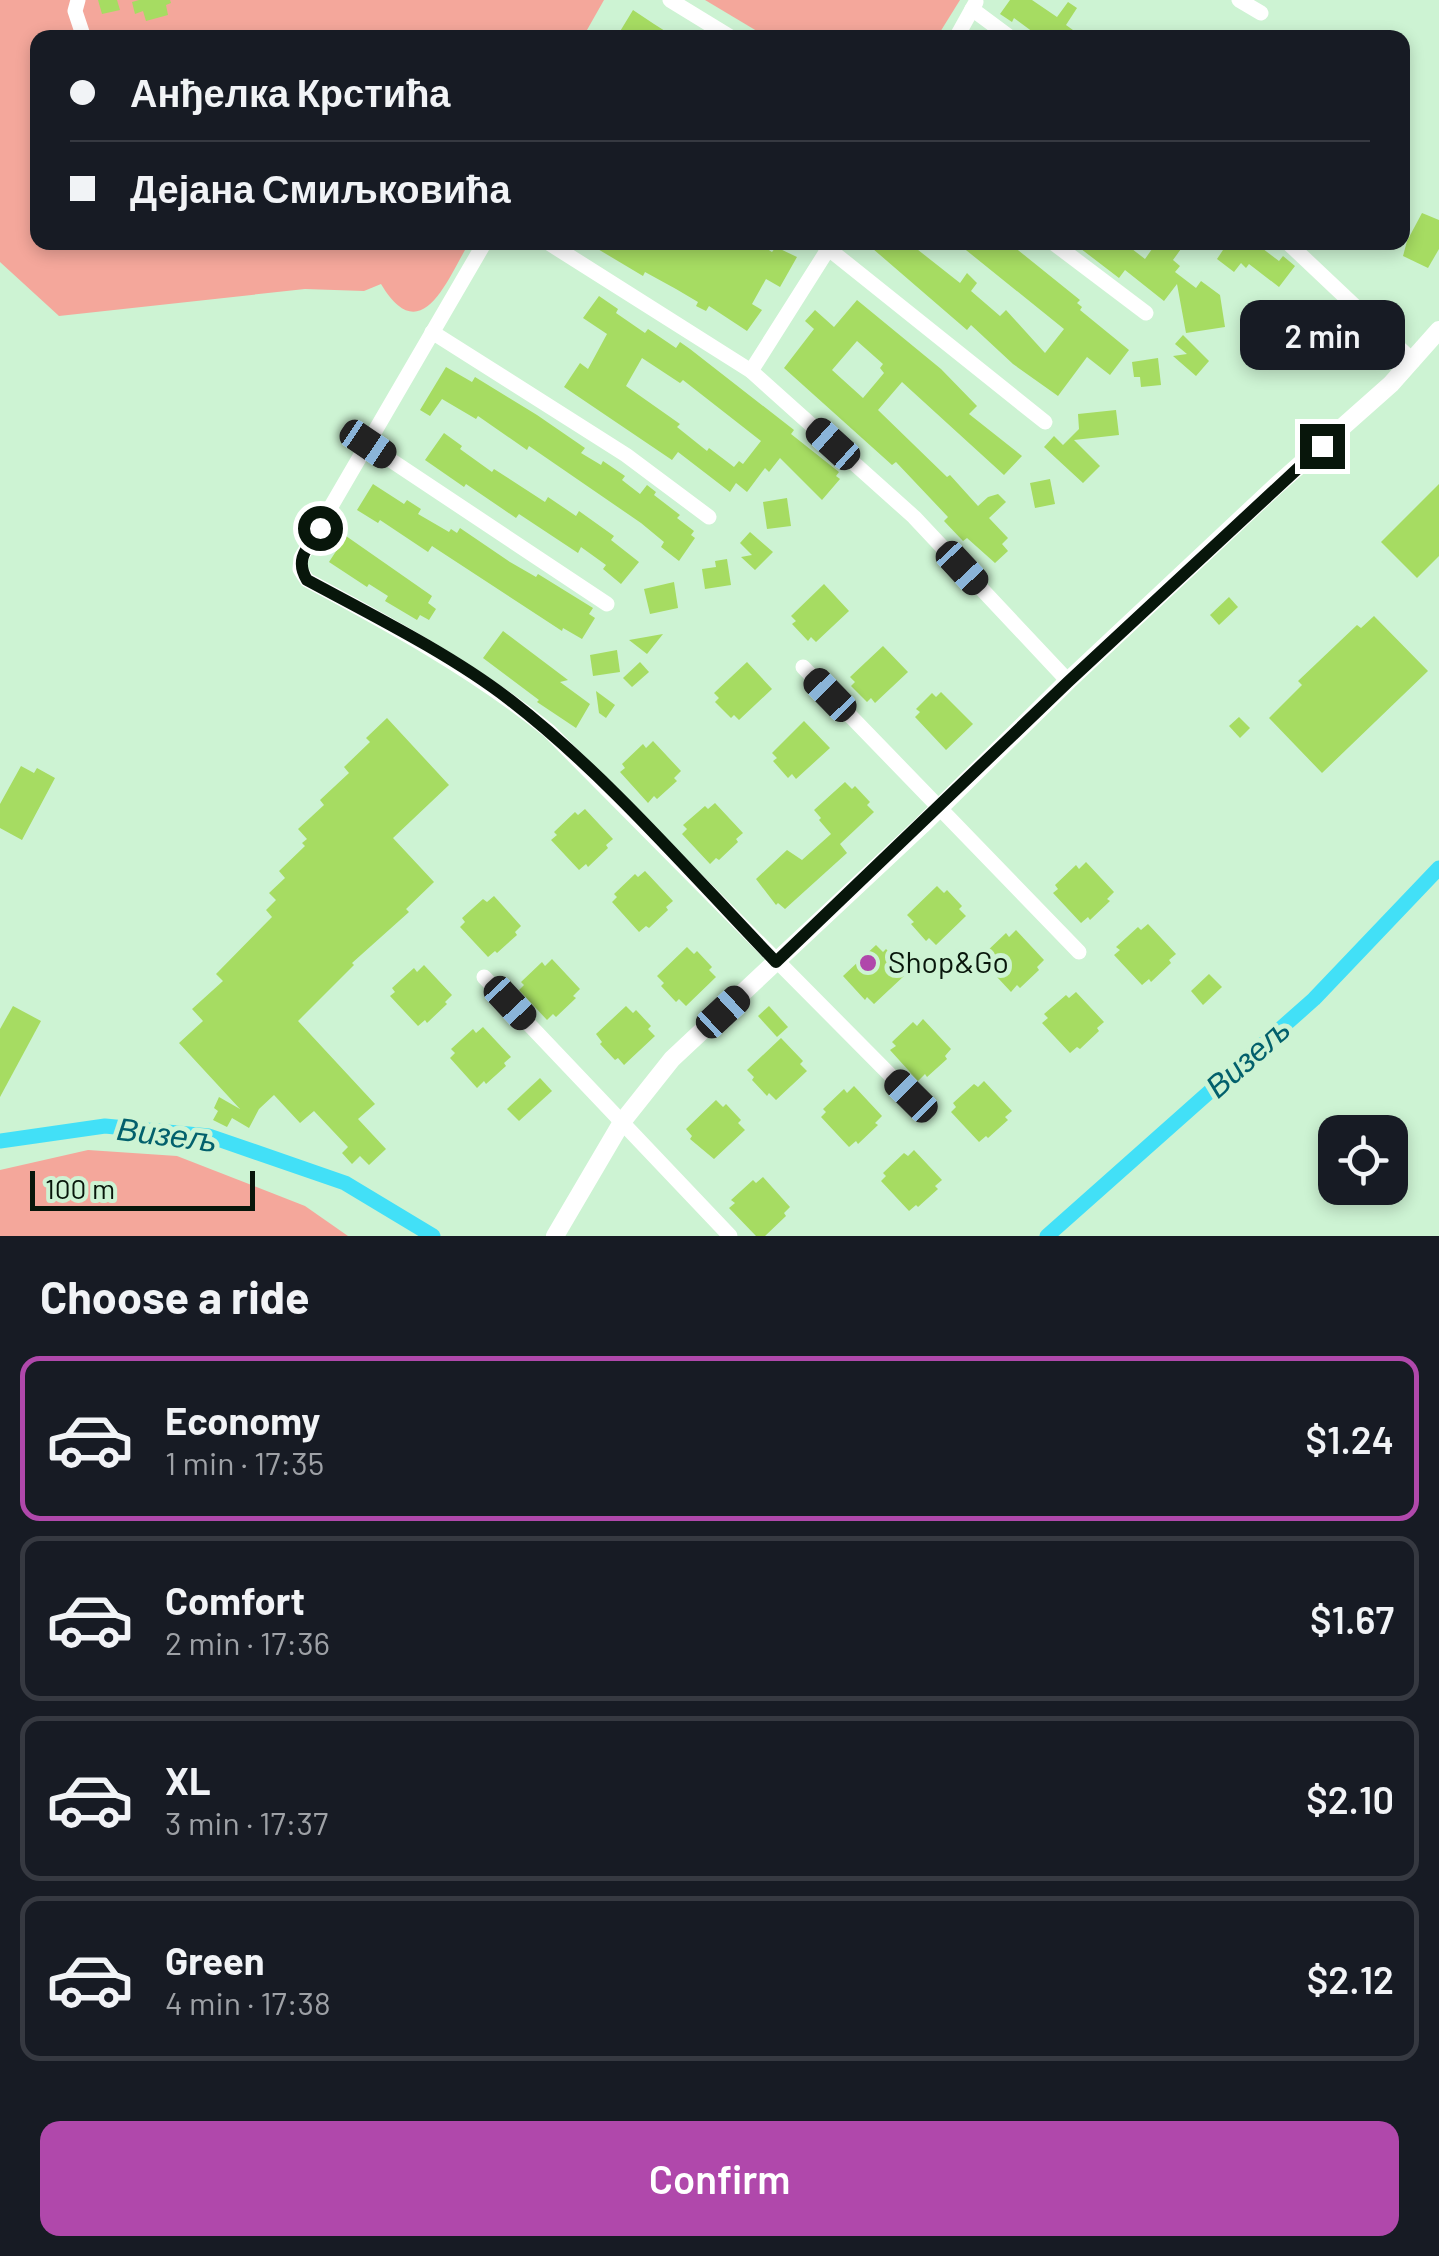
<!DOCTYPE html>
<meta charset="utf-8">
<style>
:root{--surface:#171b24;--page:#242831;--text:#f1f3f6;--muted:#9ea1a6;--line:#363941;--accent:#b048ab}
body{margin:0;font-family:Barlow,sans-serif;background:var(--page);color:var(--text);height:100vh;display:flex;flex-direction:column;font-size:38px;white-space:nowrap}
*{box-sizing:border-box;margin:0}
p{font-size:32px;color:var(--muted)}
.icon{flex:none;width:55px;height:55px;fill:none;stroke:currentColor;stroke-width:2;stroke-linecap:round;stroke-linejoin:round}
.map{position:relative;height:1236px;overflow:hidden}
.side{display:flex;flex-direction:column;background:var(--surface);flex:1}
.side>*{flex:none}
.top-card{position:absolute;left:30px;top:30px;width:1380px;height:220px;border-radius:20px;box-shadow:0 5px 15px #0003;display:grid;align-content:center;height:220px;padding:0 40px;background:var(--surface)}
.tools{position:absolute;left:1318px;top:1115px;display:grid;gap:20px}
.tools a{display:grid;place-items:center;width:90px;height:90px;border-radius:20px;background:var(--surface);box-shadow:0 5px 15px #0003;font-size:50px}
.scale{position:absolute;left:30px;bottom:25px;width:225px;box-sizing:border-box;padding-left:10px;border:5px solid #08160b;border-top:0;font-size:28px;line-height:35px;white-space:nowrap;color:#08160b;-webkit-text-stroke:8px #cdf3d3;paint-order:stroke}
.end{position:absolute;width:45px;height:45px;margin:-22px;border:12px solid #08160b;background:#fff;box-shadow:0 0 0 5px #fff}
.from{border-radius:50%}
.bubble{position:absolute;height:70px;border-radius:20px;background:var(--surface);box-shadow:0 5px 15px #0003;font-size:32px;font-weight:600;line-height:70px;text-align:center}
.car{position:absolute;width:30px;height:60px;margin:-30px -15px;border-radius:12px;box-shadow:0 0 8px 2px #0007;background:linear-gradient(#222 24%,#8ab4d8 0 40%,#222 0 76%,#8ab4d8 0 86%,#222 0)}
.top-card b{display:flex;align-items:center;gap:35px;height:95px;font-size:38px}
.top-card b+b{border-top:2px solid var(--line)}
.top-card i{width:25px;height:25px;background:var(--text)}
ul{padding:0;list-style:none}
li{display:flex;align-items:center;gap:30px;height:165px;margin:0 20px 15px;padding:0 20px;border:5px solid var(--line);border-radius:20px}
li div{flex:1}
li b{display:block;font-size:38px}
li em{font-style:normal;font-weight:600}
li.selected{border-color:var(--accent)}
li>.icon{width:90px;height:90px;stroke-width:1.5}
h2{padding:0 40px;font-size:45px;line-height:120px}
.primary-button{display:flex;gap:20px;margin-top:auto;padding:20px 40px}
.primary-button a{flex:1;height:115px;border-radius:20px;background:var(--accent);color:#fff;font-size:40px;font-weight:600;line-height:115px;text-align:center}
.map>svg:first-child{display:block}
.green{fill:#f4a79b}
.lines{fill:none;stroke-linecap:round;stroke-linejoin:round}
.canal{stroke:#42e0f7;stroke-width:15}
.building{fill:#a6dc62;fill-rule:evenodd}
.minor{stroke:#fff;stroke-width:15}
.tertiary{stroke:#fff;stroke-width:18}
.route{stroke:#08160b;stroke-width:12}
.poi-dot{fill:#b048ab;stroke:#cdf3d3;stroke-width:4}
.labels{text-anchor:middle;stroke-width:10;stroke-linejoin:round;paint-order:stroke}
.poi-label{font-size:30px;fill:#08160b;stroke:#cdf3d3;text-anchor:start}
.water-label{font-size:32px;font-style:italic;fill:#02606c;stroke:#cdf3d3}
</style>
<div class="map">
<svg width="1439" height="1236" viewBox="0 0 1439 1236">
<rect width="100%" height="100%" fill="#cdf3d3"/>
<g class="green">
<path d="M0,0h604l-21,37 -545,1v204l431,1c-22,37 -48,108 -88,41l-17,7 -59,-2 -246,27 -59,-54z"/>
<polygon points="705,0 960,0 937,37 767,37"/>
<polygon points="88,1150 177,1156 305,1206 348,1236 0,1236 0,1170"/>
</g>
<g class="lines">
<g class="canal">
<polyline points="0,1141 105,1126 209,1136 345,1183 433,1236"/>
<polyline points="1047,1236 1314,999 1439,868"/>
</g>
</g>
<g class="building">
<polygon points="98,0 117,0 120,10 102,14"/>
<polygon points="139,0 170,0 171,3 166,5 168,15 146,21 143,11 135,14 132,2"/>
<polygon points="1010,0 1032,0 1057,17 1068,2 1077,8 1066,25 1084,38 1041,38 1014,18 1012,22 1000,14"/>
<polygon points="633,10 654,24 676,38 616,38"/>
<polygon points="1422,213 1439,220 1439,249 1428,268 1403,256 1407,241"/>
<polygon points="586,242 756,242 772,252 776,247 797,257 780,287 766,279 752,304 762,310 747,331 709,306 706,311 696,306 698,302 676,289 645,272 643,276"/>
<polygon points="865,242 908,242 960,283 967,273 977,283 971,291 1000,316 1006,310 1045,353 1064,329 956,242 1008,242 1080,300 1077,303 1082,307 1080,310 1129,350 1110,375 1087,357 1058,396 1013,364 971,325 967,330"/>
<polygon points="1072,242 1123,242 1145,259 1157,242 1186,242 1173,260 1180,266 1175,272 1196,288 1201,281 1220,295 1225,327 1186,333 1177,284 1164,301 1125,270 1119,278"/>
<polygon points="1213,242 1244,242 1250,247 1254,242 1279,261 1283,256 1295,266 1279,287 1249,264 1246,268 1241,263 1234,272 1217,259 1223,250"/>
<path d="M599,296l19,13 -2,4 29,20 3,-4 28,19 4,-6 10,7 104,81 -3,4 48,38 -3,4 4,3 -18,21 -42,-42 -11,14 -4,-4 -18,24 -11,-9 -6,9 -52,-40 -6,8 -108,-73 16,-24 8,6 19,-35 -24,-16zM642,358l38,25 3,-3 78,61 -18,23 -4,-3 -5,6 -25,-19 -2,3 -30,-24 3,-3 -54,-38z"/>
<path d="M857,300l84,69 36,37 -8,8 53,42 -18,19 -102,-93 -24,28 69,67 3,-2 28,31 10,-9 10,-3 8,8 -17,16 19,20 -6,6 6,7 -13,12 -28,-25 -4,3 -19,-20 4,-4 -52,-55 -4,3 -108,-97 30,-39 -9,-8 10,-11 19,17zM857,341l26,23 -3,4 4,5 -21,25 -31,-28z"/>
<polygon points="1183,335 1209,361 1196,376 1173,356 1187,354 1175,344"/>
<polygon points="1158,358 1161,385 1141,387 1140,377 1134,377 1132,362"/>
<polygon points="446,367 472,382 475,377 537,415 585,448 581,453 601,465 603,461 625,476 622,480 640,494 647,485 656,492 654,495 680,515 677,518 694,531 691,535 695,538 679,561 661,547 664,542 641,523 529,446 527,450 478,416 476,419 442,399 430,416 420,410"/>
<polygon points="1116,410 1119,435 1074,440 1100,466 1083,483 1044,447 1054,436 1063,445 1079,429 1078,414"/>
<polygon points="444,433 462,446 460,449 492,472 494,469 545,502 548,497 576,516 579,511 614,536 611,540 639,562 621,584 603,569 606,565 581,547 578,553 519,514 516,518 466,484 464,487 425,460"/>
<polygon points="1050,479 1055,504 1035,508 1030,483"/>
<polygon points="373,484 404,504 407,500 421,509 418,514 449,532 451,529 457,533 460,528 510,562 536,577 538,574 593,608 589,614 595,618 582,639 563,628 562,631 432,546 428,552 380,520 378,523 357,510"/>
<polygon points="1439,484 1439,556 1417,578 1381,542"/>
<polygon points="787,498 791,526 767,529 763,502"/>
<polygon points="750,532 773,552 755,570 741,557 752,555 740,543"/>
<polygon points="346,536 432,596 428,603 436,609 429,620 420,615 417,620 385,601 388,596 369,584 367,587 329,562"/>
<polygon points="727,559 731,585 705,589 702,569 716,567 715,561"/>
<polygon points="674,582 678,608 650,614 644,589"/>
<polygon points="824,584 849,611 816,642 811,637 808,641 792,624 796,621 791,616"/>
<polygon points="1229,597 1238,607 1219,625 1210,615"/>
<polygon points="1374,616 1428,671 1322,773 1269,718 1302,685 1298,681 1357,625 1361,628"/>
<polygon points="503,631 568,680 560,682 590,704 576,728 537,702 539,700 483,658"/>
<polygon points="663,634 647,654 629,640"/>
<polygon points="883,646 908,672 875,703 871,698 867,702 851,686 855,682 850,677"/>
<polygon points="617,650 620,672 593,676 590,655"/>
<polygon points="640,662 649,672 632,687 623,678"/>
<polygon points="747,662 772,689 739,720 734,715 731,718 715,702 719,698 714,693"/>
<polygon points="596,691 615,705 606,718 599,713"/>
<polygon points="941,692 973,724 946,750 915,717 920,712 916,709 932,693 936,697"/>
<polygon points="1239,717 1250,728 1240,738 1229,726"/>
<polygon points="387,718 449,785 393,838 434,882 406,909 409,912 352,963 354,965 298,1021 375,1104 358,1119 386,1149 369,1165 360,1156 352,1164 342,1153 348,1147 314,1111 300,1123 274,1095 259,1109 249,1128 232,1118 227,1127 213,1120 218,1111 214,1108 219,1097 240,1109 179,1043 203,1021 192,1009 223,981 216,974 272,917 266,910 276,900 269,893 285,878 279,871 305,846 302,843 307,839 298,829 324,805 320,800 349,773 344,767 370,742 366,738"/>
<polygon points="804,721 830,748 796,779 792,774 788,778 773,761 777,758 772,753"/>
<polygon points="653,741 681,771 674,778 677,781 657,799 654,796 648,803 620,772 625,768 622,764 643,744 646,748"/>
<polygon points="21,766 34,773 37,768 55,778 22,840 0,828 0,804"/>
<polygon points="845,782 852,789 855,786 870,802 867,805 874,812 840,844 847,853 785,909 778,903 776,905 756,879 787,850 802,860 831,834 819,820 821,818 814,810"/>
<polygon points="715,803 743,833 736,839 738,842 719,860 716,858 710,864 682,834 687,829 683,825 705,806 708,809"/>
<polygon points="585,809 613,839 606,845 608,848 588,867 586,864 579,870 551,840 557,835 554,832 575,812 578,815"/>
<polygon points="1086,862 1114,892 1107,899 1110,901 1090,920 1088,917 1081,923 1053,893 1058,889 1055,885 1076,865 1079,869"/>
<polygon points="645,871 673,901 666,907 668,910 649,928 646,926 639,932 612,902 617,897 614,894 635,874 638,877"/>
<polygon points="937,886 944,893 947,890 962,906 959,909 966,916 936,945 929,938 926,941 911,924 914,922 907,915"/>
<polygon points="494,896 521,926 515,932 517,935 497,953 495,951 488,957 460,927 465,922 462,918 483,899 487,902"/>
<polygon points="1148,924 1176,954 1169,960 1171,963 1151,982 1149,979 1142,985 1114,955 1120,950 1116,947 1138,927 1141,930"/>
<polygon points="1016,930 1044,960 1037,967 1039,970 1020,988 1017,985 1011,992 983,962 988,957 985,953 1006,933 1009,937"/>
<polygon points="876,945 883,952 886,949 901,965 898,968 905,975 874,1004 867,997 865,1000 843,976"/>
<polygon points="687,947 694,954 697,951 712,967 709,970 716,977 686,1006 679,999 676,1002 661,986 664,983 657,976"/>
<polygon points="552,959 580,989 573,996 576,998 556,1017 553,1014 547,1020 519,990 524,985 521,982 542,962 545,966"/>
<polygon points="424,965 452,995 445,1002 447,1004 427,1023 425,1020 418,1026 390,996 395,992 392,988 414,968 417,972"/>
<polygon points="1209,974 1222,987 1203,1005 1191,991"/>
<polygon points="1076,992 1104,1022 1097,1028 1099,1031 1080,1049 1077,1047 1070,1053 1042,1023 1048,1018 1044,1014 1066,995 1069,998"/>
<polygon points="13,1006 41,1021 0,1097 0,1029"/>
<polygon points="626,1006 633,1013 636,1010 651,1026 648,1029 655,1036 624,1065 618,1058 615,1060 600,1044 602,1042 596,1034"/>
<polygon points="769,1006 788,1027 777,1037 758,1016"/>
<polygon points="923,1019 951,1049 945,1056 947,1059 927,1077 925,1074 918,1081 890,1050 896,1046 892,1042 913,1022 917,1026"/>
<polygon points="483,1027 511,1057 504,1063 506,1066 486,1084 484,1081 477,1088 450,1058 455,1053 451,1049 473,1029 476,1033"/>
<polygon points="781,1038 803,1061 800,1064 807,1071 776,1100 769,1093 767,1096 752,1080 754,1077 747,1070"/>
<polygon points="540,1078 552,1091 519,1121 507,1109"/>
<polygon points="984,1081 1012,1111 1005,1117 1008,1120 988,1138 986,1136 979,1142 951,1112 956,1107 953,1103 974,1084 978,1087"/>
<polygon points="854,1086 882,1116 875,1123 878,1125 858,1144 856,1141 849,1147 821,1117 826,1112 823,1109 844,1089 847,1093"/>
<polygon points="716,1100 723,1107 726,1104 741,1120 738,1123 745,1130 714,1159 690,1139 692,1136 686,1129"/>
<polygon points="914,1150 942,1180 935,1186 938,1189 918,1207 916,1205 909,1211 881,1181 886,1176 883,1173 904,1153 908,1156"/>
<polygon points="763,1177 790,1207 784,1213 786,1216 765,1236 756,1236 729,1208 735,1203 731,1200 753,1180 756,1183"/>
</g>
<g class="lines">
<g class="minor">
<polyline points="78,0 75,11 84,38"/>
<polyline points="670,0 732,38"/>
<polyline points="1239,0 1261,13"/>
<polyline points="972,9 1011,38"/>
<polyline points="956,38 976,2"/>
<path d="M485,242l-184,316 -1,11 7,11c84,45 168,91 242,151l362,365"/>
<polyline points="547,242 751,371 914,517 1068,681"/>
<polyline points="820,242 1045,422"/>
<polyline points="1052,242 1146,313"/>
<polyline points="1287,242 1413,361"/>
<polyline points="432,332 626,455 709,517"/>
<polyline points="751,371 832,243"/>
<polyline points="368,445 607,604"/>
<polyline points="803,667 1079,952"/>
<polyline points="484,977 730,1236"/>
</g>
<polyline class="tertiary" points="555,1236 622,1122 672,1059 922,825 1068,681 1276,486 1391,384 1439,330"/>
</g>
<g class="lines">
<path class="route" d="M320,528c-12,19 -26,31 -13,52 65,35 145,75 203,120 96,74 182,175 266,262l292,-280 254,-236"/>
</g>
<circle class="poi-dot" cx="868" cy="963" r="10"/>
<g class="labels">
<g class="poi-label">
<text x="888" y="973">Shop&amp;Go</text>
</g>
<g class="water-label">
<text transform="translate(1248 1058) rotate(-42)" y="11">Визељ</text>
<text transform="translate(167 1135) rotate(7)" y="11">Визељ</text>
</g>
</g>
</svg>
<div class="tools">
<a><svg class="icon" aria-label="locate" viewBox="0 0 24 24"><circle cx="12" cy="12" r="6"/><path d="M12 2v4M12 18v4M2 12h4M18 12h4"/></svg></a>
</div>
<div class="scale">100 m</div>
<i class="end from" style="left:320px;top:528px"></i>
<i class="end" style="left:1322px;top:446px"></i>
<div class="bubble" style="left:1240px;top:300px;width:165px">2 min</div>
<i class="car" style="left:368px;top:444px;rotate:124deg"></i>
<i class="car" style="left:833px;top:444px;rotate:312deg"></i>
<i class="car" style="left:962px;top:568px;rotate:137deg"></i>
<i class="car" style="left:830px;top:695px;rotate:316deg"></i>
<i class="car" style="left:510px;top:1003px;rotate:137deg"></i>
<i class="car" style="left:723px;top:1012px;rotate:47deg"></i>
<i class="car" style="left:911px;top:1096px;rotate:315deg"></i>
<div class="top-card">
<b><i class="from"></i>Анђелка Крстића</b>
<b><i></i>Дејана Смиљковића</b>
</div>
</div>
<section class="side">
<h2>Choose a ride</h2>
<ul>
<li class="selected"><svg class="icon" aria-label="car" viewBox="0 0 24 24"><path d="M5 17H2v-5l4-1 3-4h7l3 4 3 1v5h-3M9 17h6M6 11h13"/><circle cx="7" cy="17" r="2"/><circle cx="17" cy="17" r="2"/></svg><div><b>Economy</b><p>1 min · 17:35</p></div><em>$1.24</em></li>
<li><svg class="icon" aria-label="car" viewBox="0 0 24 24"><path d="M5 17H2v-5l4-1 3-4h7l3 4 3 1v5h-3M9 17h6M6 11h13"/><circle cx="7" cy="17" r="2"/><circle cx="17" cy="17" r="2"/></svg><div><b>Comfort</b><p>2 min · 17:36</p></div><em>$1.67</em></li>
<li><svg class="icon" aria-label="car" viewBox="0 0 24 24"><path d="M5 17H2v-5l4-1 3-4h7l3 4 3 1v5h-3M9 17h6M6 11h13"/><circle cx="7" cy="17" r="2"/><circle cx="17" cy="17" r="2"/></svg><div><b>XL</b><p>3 min · 17:37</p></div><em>$2.10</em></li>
<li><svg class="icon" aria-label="car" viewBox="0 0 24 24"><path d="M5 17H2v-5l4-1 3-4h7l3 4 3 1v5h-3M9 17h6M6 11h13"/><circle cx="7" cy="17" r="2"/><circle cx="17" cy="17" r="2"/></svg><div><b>Green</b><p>4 min · 17:38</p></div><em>$2.12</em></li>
</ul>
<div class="primary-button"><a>Confirm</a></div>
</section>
